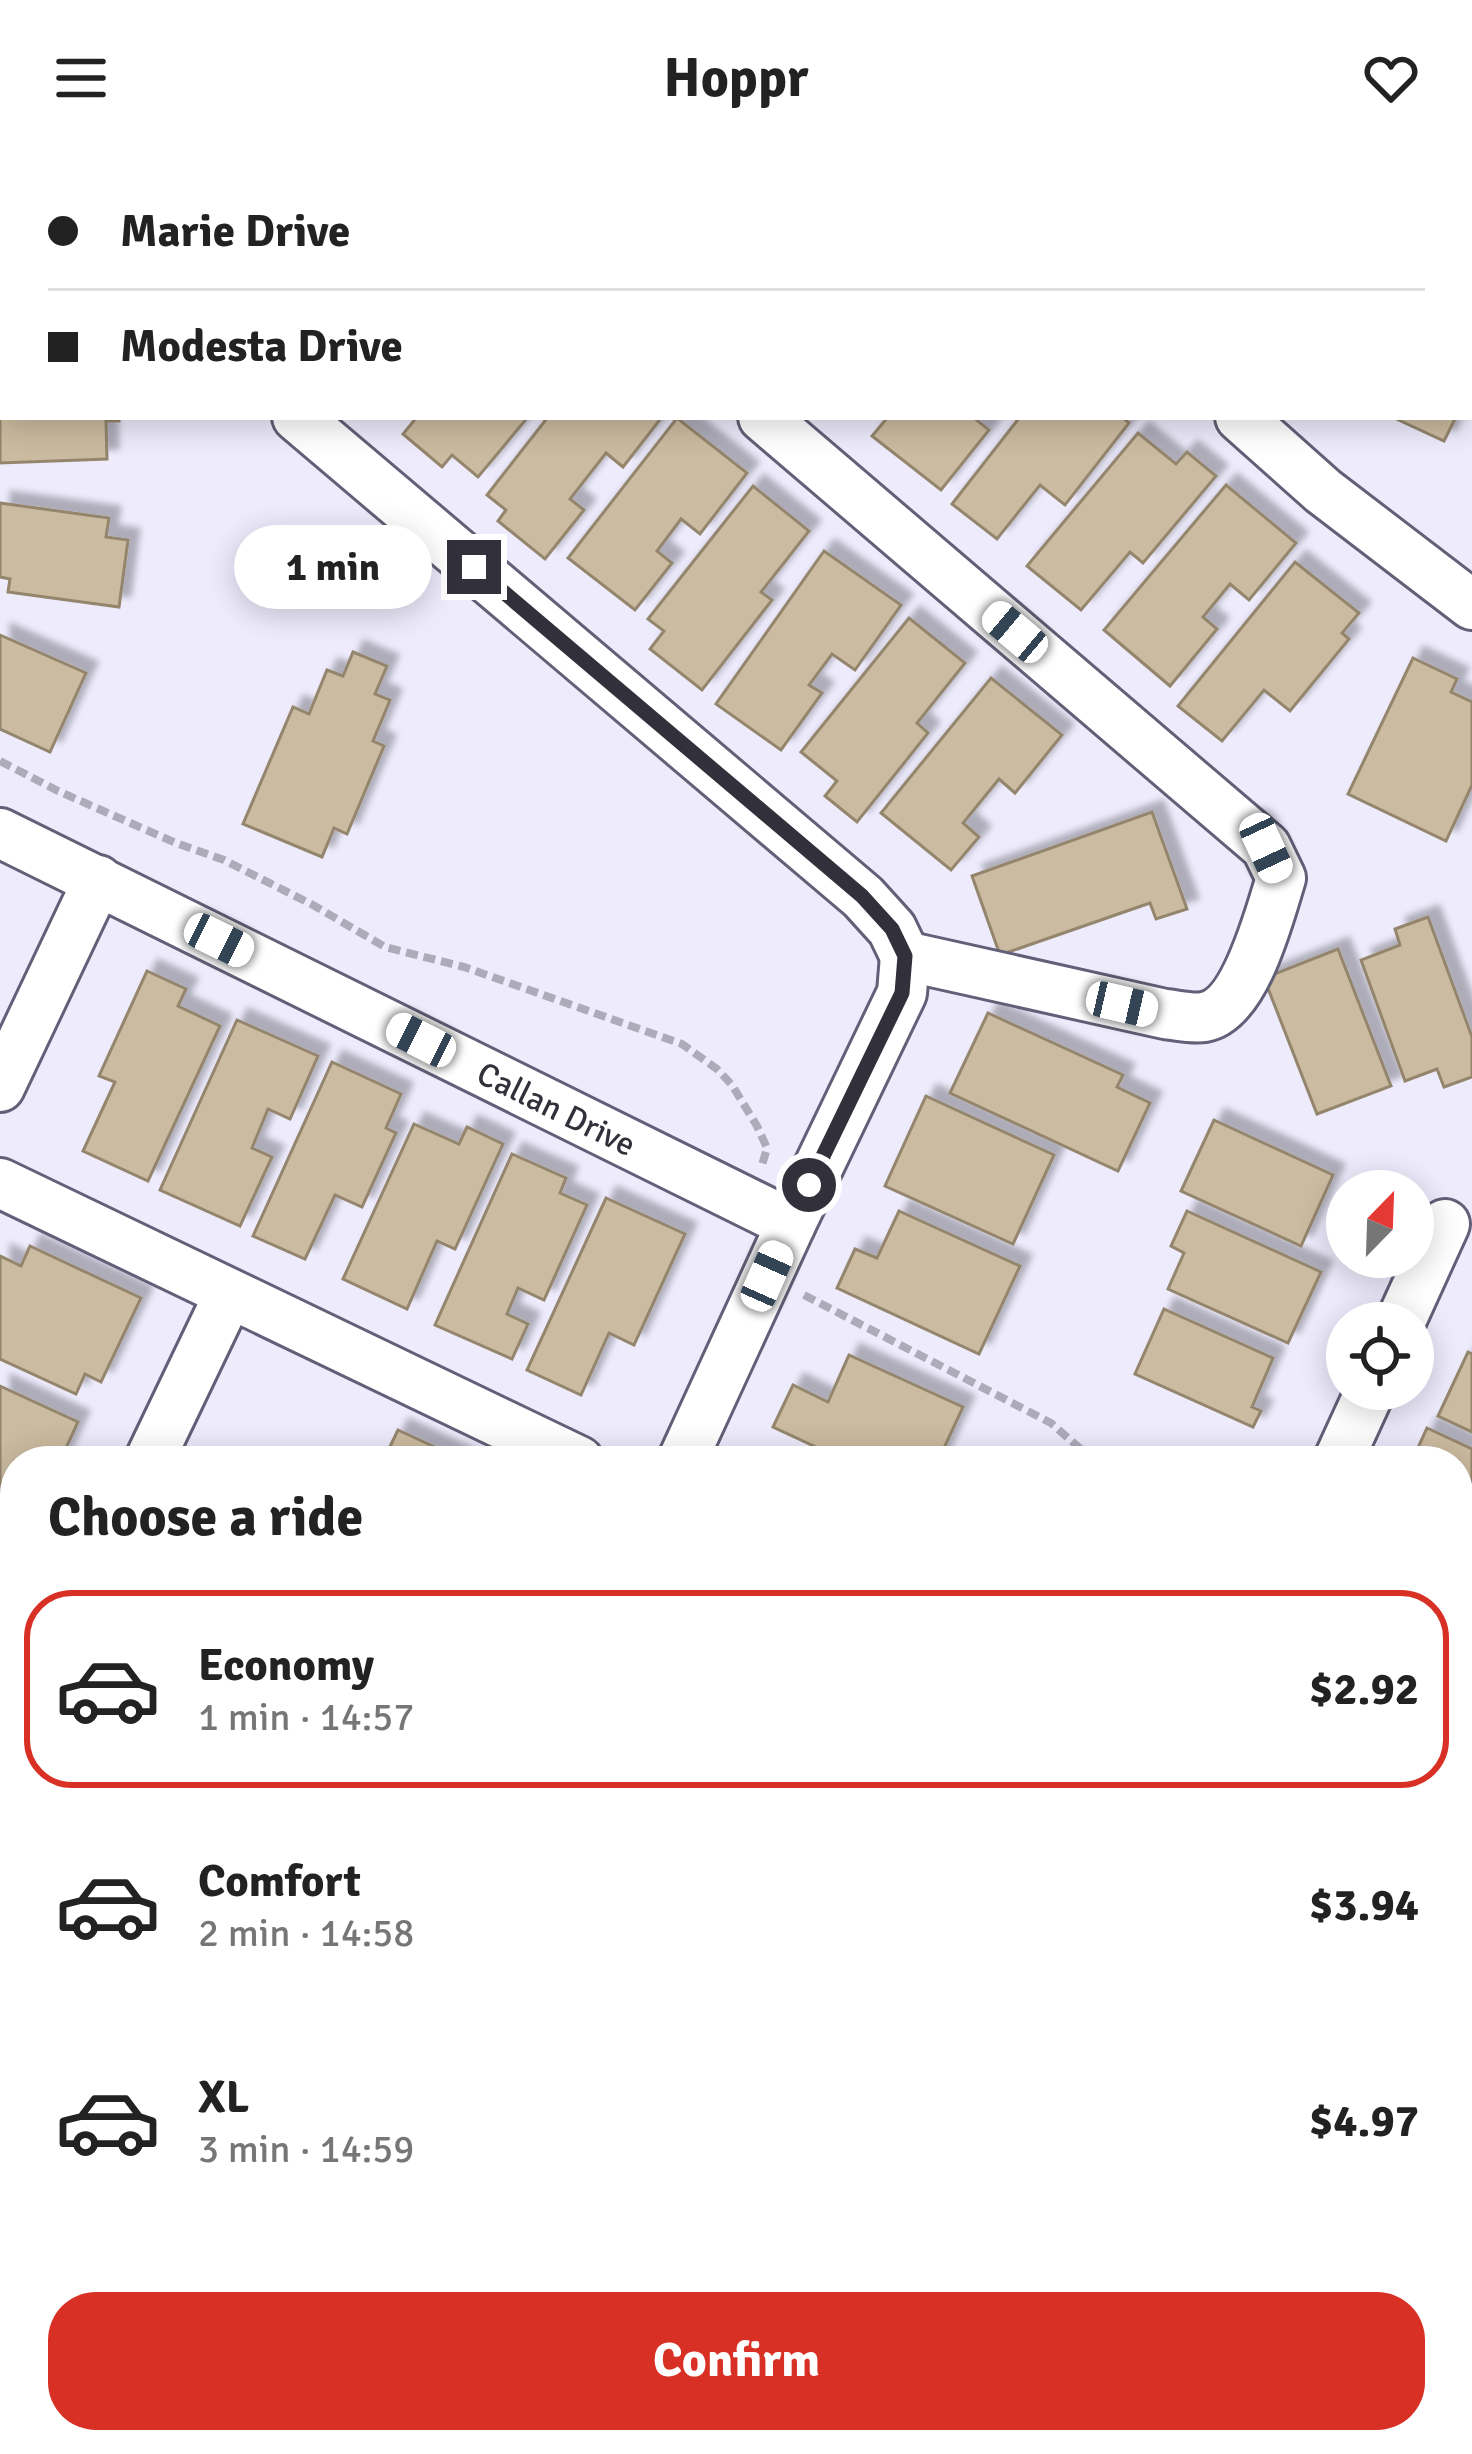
<!DOCTYPE html>
<meta charset="utf-8">
<style>
:root{--surface:#fff;--page:#f6f6f6;--text:#222;--muted:#767676;--line:#e0e0e0;--accent:#d93025}
body{margin:0;font-family:Signika,sans-serif;background:var(--page);color:var(--text);height:100vh;display:flex;flex-direction:column;font-size:45px;white-space:nowrap}
*{box-sizing:border-box;margin:0}
p{font-size:39px;color:var(--muted)}
.icon{flex:none;width:66px;height:66px;fill:none;stroke:currentColor;stroke-width:2;stroke-linecap:round;stroke-linejoin:round}
.map{position:relative;flex:1;overflow:hidden}
.side{position:absolute;left:0px;top:1290px;width:1473px;height:1008px;display:flex;flex-direction:column;background:var(--surface);border-radius:48px 48px 0 0;box-shadow:0 6px 30px #0003}
.side>*{flex:none}
.guide{position:absolute;left:0px;top:0px;width:1473px;height:264px;box-shadow:0 6px 30px #0003;display:grid;align-content:center;height:264px;padding:0 48px;background:var(--surface)}
.needle{width:78px;rotate:23deg}
.controls{position:absolute;left:1326px;top:1014px;display:grid;gap:24px}
.controls a{display:grid;place-items:center;width:108px;height:108px;border-radius:50%;background:var(--surface);box-shadow:0 6px 30px #0003;font-size:60px}
.end{position:absolute;width:54px;height:54px;margin:-27px;border:15px solid #32303b;background:#fff;box-shadow:0 0 0 6px #fff}
.from{border-radius:50%}
.bubble{position:absolute;height:84px;border-radius:42px;background:var(--surface);box-shadow:0 6px 30px #0003;font-size:39px;font-weight:800;line-height:84px;text-align:center}
.car{position:absolute;width:36px;height:72px;margin:-36px -18px;border-radius:15px;box-shadow:0 0 9px 3px #0007;background:linear-gradient(#fff 24%,#345 0 40%,#fff 0 76%,#345 0 86%,#fff 0)}
.guide b{display:flex;align-items:center;gap:42px;height:114px;font-size:45px}
.guide b+b{border-top:3px solid var(--line)}
.guide i{width:30px;height:30px;background:var(--text)}
ul{padding:0;list-style:none}
li{display:flex;align-items:center;gap:36px;height:198px;margin:0 24px 18px;padding:0 24px;border:6px solid transparent;border-radius:48px}
li div{flex:1}
li b{display:block;font-size:45px}
li em{font-style:normal;font-weight:800}
li.current{border-color:var(--accent)}
li>.icon{width:108px;height:108px;stroke-width:1.5}
h2{padding:0 48px;font-size:54px;line-height:144px}
.button{display:flex;gap:24px;margin-top:auto;padding:24px 48px}
.button a{flex:1;height:138px;border-radius:48px;background:var(--accent);color:#fff;font-size:48px;font-weight:800;line-height:138px;text-align:center}
header{display:flex;justify-content:space-between;align-items:center;height:156px;padding:0 48px;background:var(--surface);font-size:54px;font-weight:800}
.map>svg:first-child{display:block}
.building{fill:#cbbba0;stroke:#94856d;stroke-width:3;filter:url(#shadow)}
.lines{fill:none;stroke-linecap:round;stroke-linejoin:round}
.minor-casing{stroke:#625f78;stroke-width:54}
.path{stroke:#adabba;stroke-width:8;stroke-dasharray:12 6;stroke-linecap:butt}
.minor{stroke:#fff;stroke-width:48}
.route{stroke:#32303b;stroke-width:15}
.labels{text-anchor:middle;stroke-width:12;stroke-linejoin:round;paint-order:stroke}
.street-label{font-size:33px;fill:#32303b;stroke:#edebfc}
</style>
<header><svg class="icon" aria-label="menu" viewBox="0 0 24 24"><path d="M4 6h16M4 12h16M4 18h16"/></svg>Hoppr<svg class="icon" aria-label="heart" viewBox="0 0 24 24"><path d="M12 20l-8-8c-3-5 5-10 8-4 3-6 11-1 8 4z"/></svg></header>
<div class="map">
<svg width="1472" height="2298" viewBox="0 0 1472 2298">
<defs>
<filter id="shadow"><feDropShadow dx="11" dy="-11" stdDeviation="3" flood-color="#0004"/></filter>
</defs>
<rect width="100%" height="100%" fill="#edebfc"/>
<g class="building">
<polygon points="262,0 396,0 393,3 265,3"/>
<polygon points="1048,0 1178,0 1176,3 1055,3"/>
<polygon points="0,215 3,215 3,261 119,261 119,265 106,265 107,303 0,307"/>
<polygon points="417,261 528,261 478,321 452,299 442,311 403,278"/>
<polygon points="548,261 662,261 623,311 606,297 570,343 584,354 545,403 498,365 506,354 487,339"/>
<polygon points="888,261 973,261 989,274 941,334 872,280"/>
<polygon points="1020,261 1122,261 1129,267 1065,349 1040,329 997,383 952,348"/>
<polygon points="1392,261 1456,261 1444,285"/>
<polygon points="677,262 747,317 700,378 681,363 657,395 672,407 635,454 568,402"/>
<polygon points="1138,277 1176,308 1187,296 1216,320 1143,407 1130,396 1081,454 1027,410"/>
<polygon points="1226,329 1296,387 1249,444 1230,428 1203,461 1217,473 1170,530 1104,474"/>
<polygon points="753,330 809,375 761,436 772,444 702,534 650,493 664,475 648,463"/>
<polygon points="0,347 109,362 106,381 128,384 119,451 8,436 10,423 0,421"/>
<polygon points="824,395 901,449 855,514 832,498 809,529 822,537 781,594 716,548"/>
<polygon points="1295,406 1359,457 1342,477 1349,483 1290,555 1264,534 1222,585 1178,550"/>
<polygon points="909,462 965,507 917,567 928,577 857,666 825,640 837,625 801,596"/>
<polygon points="0,479 86,517 50,596 0,573"/>
<polygon points="353,496 387,510 375,538 390,544 373,585 384,590 347,678 334,672 322,701 243,668 293,551 309,558 327,514 343,520"/>
<polygon points="1413,502 1457,523 1451,536 1472,546 1472,629 1446,685 1348,638"/>
<polygon points="991,522 1062,579 1015,637 999,623 963,667 979,681 951,714 881,657"/>
<polygon points="1152,656 1187,753 1156,763 1150,747 1000,799 972,720"/>
<polygon points="1428,761 1472,881 1472,921 1444,931 1437,913 1405,925 1361,804 1400,789 1395,773"/>
<polygon points="1338,793 1391,930 1317,958 1264,822"/>
<polygon points="147,815 186,833 178,850 220,870 148,1025 83,995 115,926 99,920"/>
<polygon points="988,857 1123,919 1117,931 1150,947 1118,1015 950,937"/>
<polygon points="237,864 318,900 290,963 268,953 252,992 272,1001 240,1070 160,1034"/>
<polygon points="332,906 401,938 386,972 396,977 362,1051 335,1039 305,1103 253,1080"/>
<polygon points="926,940 1054,999 1013,1088 885,1030"/>
<polygon points="1214,964 1333,1019 1301,1090 1181,1035"/>
<polygon points="414,968 459,988 467,971 503,988 455,1093 437,1085 407,1153 343,1123"/>
<polygon points="512,998 566,1022 560,1037 587,1049 544,1144 518,1132 507,1158 528,1168 512,1203 435,1169"/>
<polygon points="606,1042 685,1078 634,1189 609,1177 581,1239 527,1214"/>
<polygon points="899,1055 1020,1110 979,1198 837,1132 855,1093 877,1102"/>
<polygon points="1187,1055 1321,1116 1288,1187 1168,1133 1184,1097 1171,1090"/>
<polygon points="30,1090 141,1142 101,1226 85,1218 76,1238 0,1203 0,1100 21,1110"/>
<polygon points="1164,1153 1273,1202 1252,1251 1261,1255 1253,1271 1135,1218"/>
<polygon points="1468,1196 1472,1198 1472,1276 1438,1260"/>
<polygon points="849,1199 963,1251 938,1305 846,1305 773,1271 793,1229 828,1246"/>
<polygon points="0,1230 78,1266 60,1305 15,1305 15,1365 0,1358"/>
<polygon points="1427,1272 1472,1293 1472,1379 1458,1373 1458,1305 1412,1305"/>
<polygon points="398,1274 465,1305 383,1305"/>
<polygon points="1465,1526 1472,1529 1472,1650 1458,1681 1458,1540"/>
<polygon points="11,1698 15,1700 15,1777 0,1770 0,1723"/>
<polygon points="0,1812 15,1819 15,1916 0,1909 0,1886 3,1880 0,1879"/>
<polygon points="0,1926 15,1933 15,2025 0,2018"/>
<polygon points="0,2047 15,2053 15,2123 0,2118"/>
<polygon points="1458,2170 1472,2176 1472,2255 1452,2298 1428,2298 1413,2291 1410,2298 1388,2298 1369,2289 1372,2283 1458,2283"/>
<polygon points="285,2283 455,2283 449,2298 279,2298"/>
<polygon points="818,2283 868,2283 901,2298 812,2298"/>
<polygon points="1024,2283 1125,2283 1159,2298 1018,2298"/>
</g>
<g class="lines">
<g class="minor-casing">
<g id="minor">
<polyline points="149,0 149,3"/>
<polyline points="936,0 939,3"/>
<polyline points="1315,3 1316,0"/>
<polyline points="297,261 863,741 892,773 905,800"/>
<path d="M763,261l503,430 15,31c-11,35 -35,132 -77,139 -12,2 -28,-2 -39,-3l-260,-58"/>
<polyline points="1240,261 1323,335 1472,449"/>
<path id="s1" d="M0,677l791,391"/>
<polyline points="0,931 98,724"/>
<polyline points="0,1027 579,1305"/>
<polyline points="1400,1167 1445,1068"/>
<polyline points="149,1305 229,1138"/>
<polyline points="682,1305 791,1068 902,837 905,800"/>
<polyline points="1338,1305 1371,1233"/>
<polyline points="1458,1434 1472,1441"/>
<polyline points="0,1613 15,1582"/>
<polyline points="1458,1749 1472,1756"/>
<polyline points="1458,1874 1472,1844"/>
<polyline points="1458,2089 1472,2095"/>
<polyline points="205,2298 212,2283"/>
<polyline points="704,2298 711,2283"/>
<polyline points="1259,2298 1266,2283"/>
</g>
</g>
<g class="path">
<polyline points="0,605 58,635 176,687 224,704 313,749 385,791 464,811 682,888 717,913 732,929 757,970 767,992 762,1009"/>
<polyline points="804,1139 1051,1267 1084,1296 1075,1305"/>
<polyline points="585,2298 592,2283"/>
</g>
<use href="#minor" class="minor"/>
</g>
<g class="lines">
<polyline class="route" points="474,411 862,740 892,773 905,800 902,837 809,1029"/>
</g>
<g class="labels">
<g class="street-label">
<text dy="12" stroke="none"><textPath href="#s1" startOffset="621">Callan Drive</textPath></text>
</g>
</g>
</svg>
<div class="controls">
<a><svg class="needle" viewBox="-14 -14 28 28"><path d="M0-13l5 13h-10z" fill="#e53935"/><path d="M0 13l5-13h-10z" fill="#767676"/></svg></a>
<a><svg class="icon" aria-label="locate" viewBox="0 0 24 24"><circle cx="12" cy="12" r="6"/><path d="M12 2v4M12 18v4M2 12h4M18 12h4"/></svg></a>
</div>
<i class="end from" style="left:809px;top:1029px"></i>
<i class="end" style="left:474px;top:411px"></i>
<div class="bubble" style="left:234px;top:369px;width:198px">1 min</div>
<i class="car" style="left:1015px;top:476px;rotate:310deg"></i>
<i class="car" style="left:1266px;top:692px;rotate:155deg"></i>
<i class="car" style="left:219px;top:784px;rotate:116deg"></i>
<i class="car" style="left:1122px;top:848px;rotate:103deg"></i>
<i class="car" style="left:421px;top:884px;rotate:297deg"></i>
<i class="car" style="left:767px;top:1120px;rotate:24deg"></i>
<div class="guide">
<b><i class="from"></i>Marie Drive</b>
<b><i></i>Modesta Drive</b>
</div>
<section class="side">
<h2>Choose a ride</h2>
<ul>
<li class="current"><svg class="icon" aria-label="car" viewBox="0 0 24 24"><path d="M5 17H2v-5l4-1 3-4h7l3 4 3 1v5h-3M9 17h6M6 11h13"/><circle cx="7" cy="17" r="2"/><circle cx="17" cy="17" r="2"/></svg><div><b>Economy</b><p>1 min · 14:57</p></div><em>$2.92</em></li>
<li><svg class="icon" aria-label="car" viewBox="0 0 24 24"><path d="M5 17H2v-5l4-1 3-4h7l3 4 3 1v5h-3M9 17h6M6 11h13"/><circle cx="7" cy="17" r="2"/><circle cx="17" cy="17" r="2"/></svg><div><b>Comfort</b><p>2 min · 14:58</p></div><em>$3.94</em></li>
<li><svg class="icon" aria-label="car" viewBox="0 0 24 24"><path d="M5 17H2v-5l4-1 3-4h7l3 4 3 1v5h-3M9 17h6M6 11h13"/><circle cx="7" cy="17" r="2"/><circle cx="17" cy="17" r="2"/></svg><div><b>XL</b><p>3 min · 14:59</p></div><em>$4.97</em></li>
</ul>
<div class="button"><a>Confirm</a></div>
</section>
</div>
